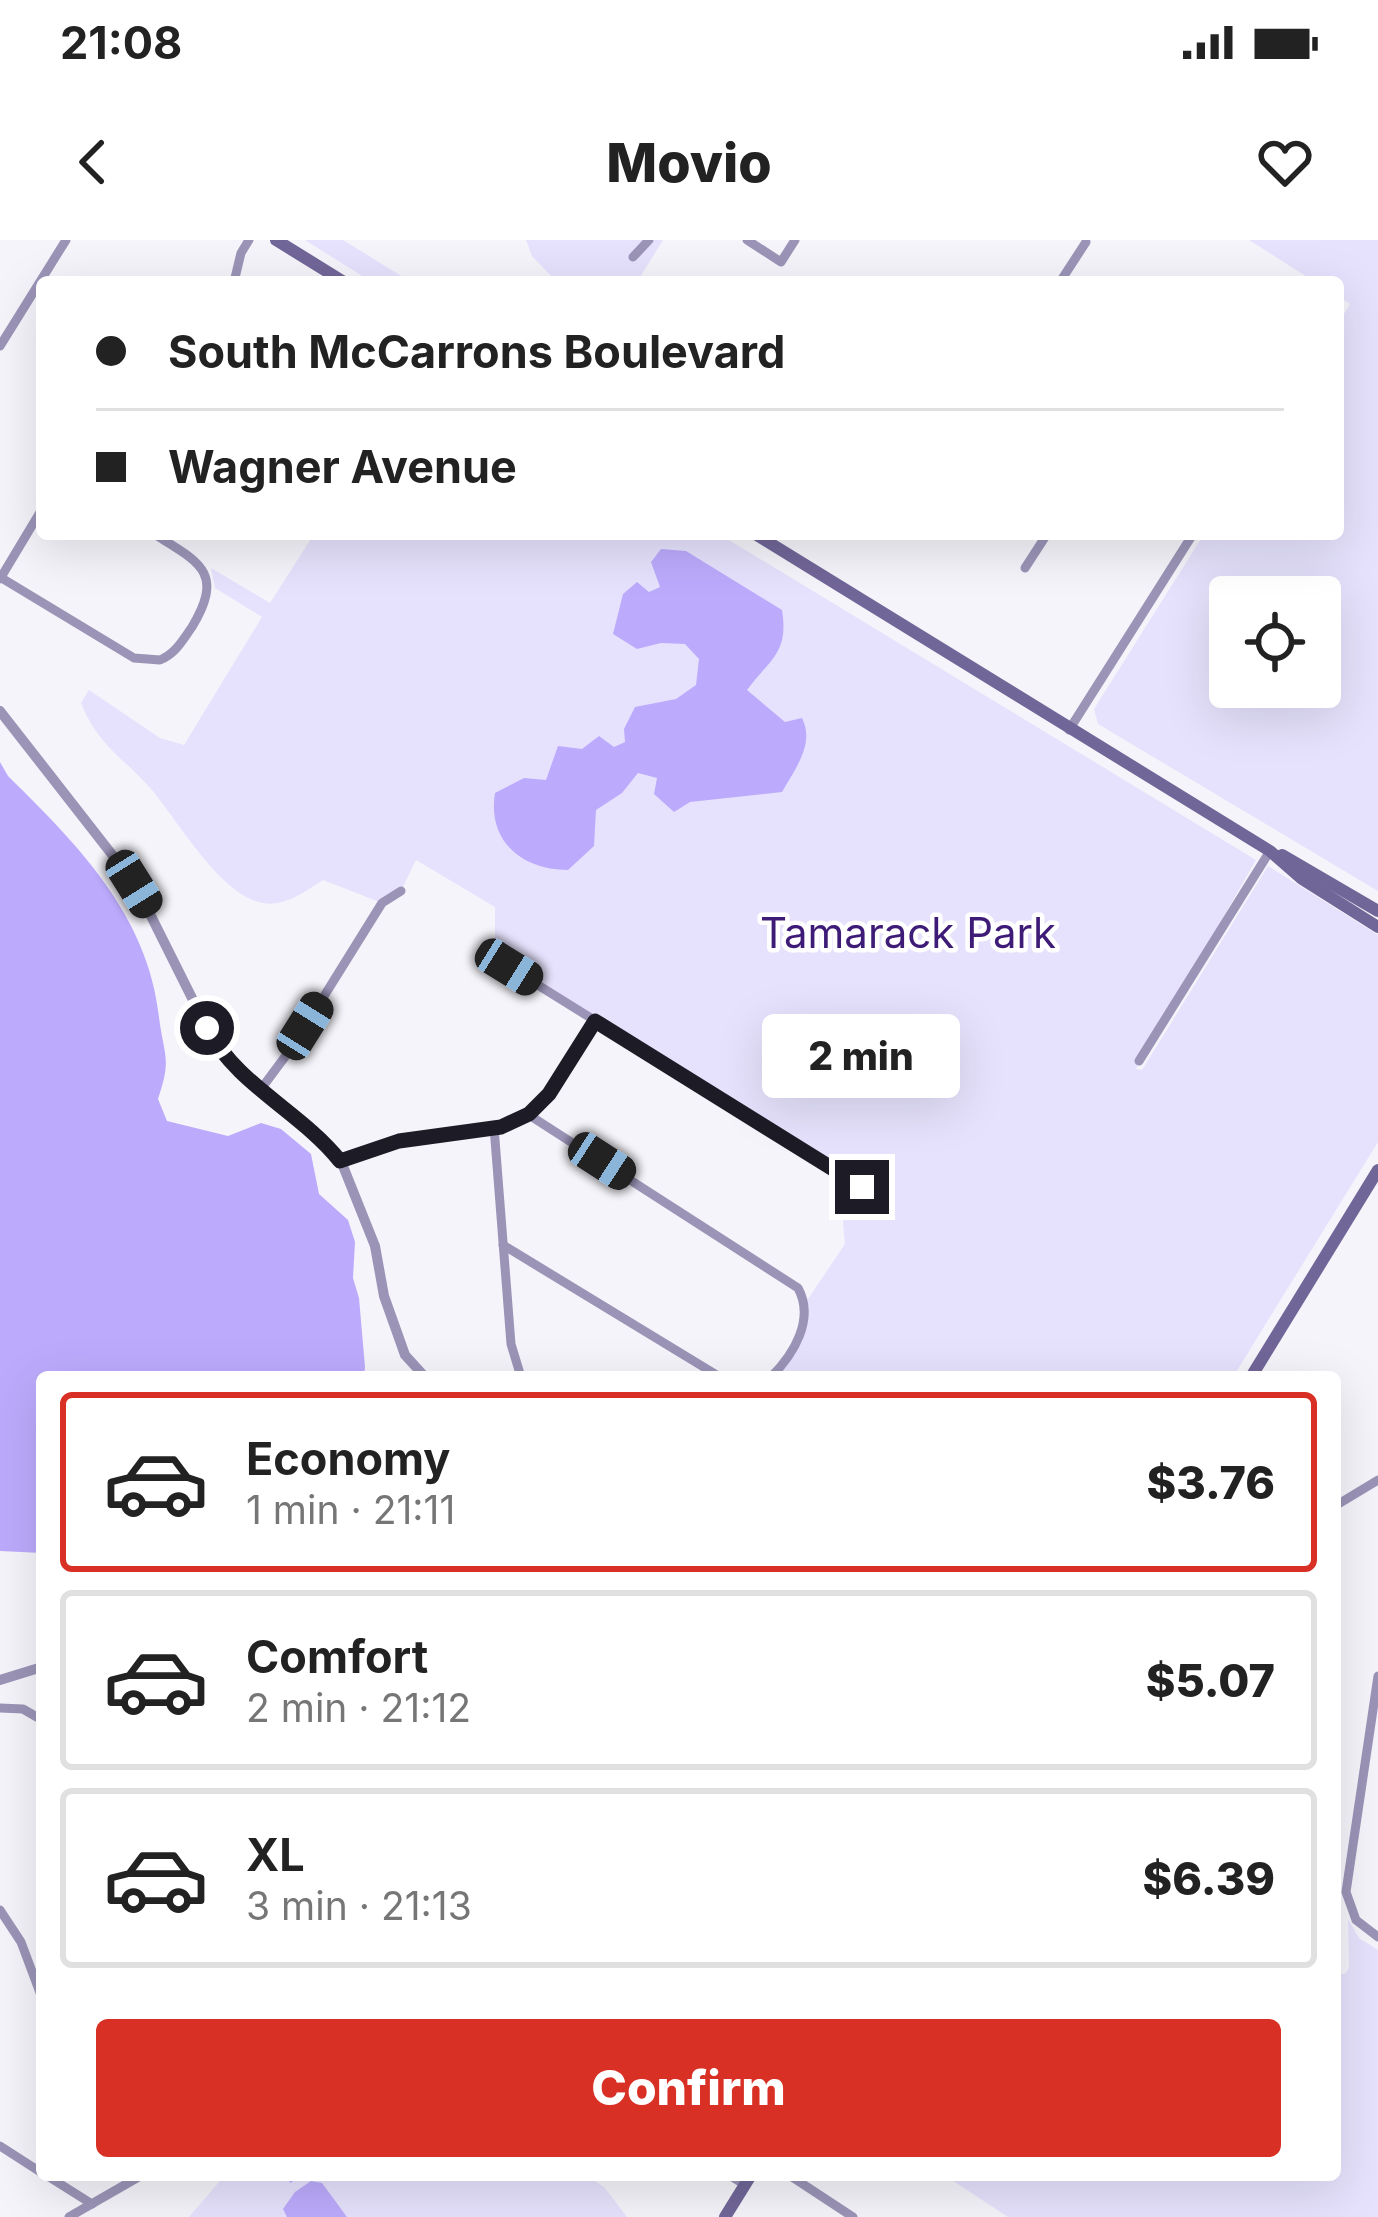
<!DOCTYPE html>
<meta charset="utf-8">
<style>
:root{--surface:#fff;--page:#f2f2f2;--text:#222;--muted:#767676;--line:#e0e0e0;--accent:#d93025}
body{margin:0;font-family:Inter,sans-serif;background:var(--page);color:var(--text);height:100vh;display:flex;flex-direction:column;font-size:45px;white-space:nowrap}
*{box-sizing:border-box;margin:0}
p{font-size:39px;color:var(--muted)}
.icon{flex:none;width:66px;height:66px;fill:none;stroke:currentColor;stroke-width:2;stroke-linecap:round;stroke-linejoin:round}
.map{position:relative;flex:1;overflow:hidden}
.drawer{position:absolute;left:36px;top:1131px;width:1305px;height:810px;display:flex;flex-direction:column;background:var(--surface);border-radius:12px;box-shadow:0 12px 48px #0002}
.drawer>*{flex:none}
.top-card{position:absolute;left:36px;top:36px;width:1308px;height:264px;border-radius:12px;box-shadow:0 12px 48px #0002;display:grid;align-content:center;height:264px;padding:0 60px;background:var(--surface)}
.buttons{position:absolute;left:1209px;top:336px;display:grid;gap:24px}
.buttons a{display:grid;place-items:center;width:132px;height:132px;border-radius:12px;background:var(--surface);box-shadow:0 12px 48px #0002;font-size:60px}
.end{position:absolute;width:54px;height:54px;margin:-27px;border:15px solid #1d1b26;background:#fff;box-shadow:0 0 0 6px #fff}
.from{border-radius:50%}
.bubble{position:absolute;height:84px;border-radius:12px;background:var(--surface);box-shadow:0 12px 48px #0002;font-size:39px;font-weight:800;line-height:84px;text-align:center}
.car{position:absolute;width:36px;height:72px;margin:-36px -18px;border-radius:15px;box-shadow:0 0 9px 3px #0007;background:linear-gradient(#222 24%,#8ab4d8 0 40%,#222 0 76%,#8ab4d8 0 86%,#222 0)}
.top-card b{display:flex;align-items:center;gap:42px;height:114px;font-size:45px}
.top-card b+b{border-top:3px solid var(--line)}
.top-card i{width:30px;height:30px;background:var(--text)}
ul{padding:21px 0 0;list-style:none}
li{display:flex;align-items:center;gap:36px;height:180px;margin:0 24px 18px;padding:0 36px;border:6px solid var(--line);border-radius:12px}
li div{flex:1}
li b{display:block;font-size:45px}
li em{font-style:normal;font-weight:800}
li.current{border-color:var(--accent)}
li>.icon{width:108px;height:108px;stroke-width:1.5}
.button{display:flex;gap:24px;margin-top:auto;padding:24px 60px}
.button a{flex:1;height:138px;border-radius:12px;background:var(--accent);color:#fff;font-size:48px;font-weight:800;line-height:138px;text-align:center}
.status{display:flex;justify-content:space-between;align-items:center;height:84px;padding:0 60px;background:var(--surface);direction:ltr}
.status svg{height:33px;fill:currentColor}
header{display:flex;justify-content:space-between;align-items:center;height:156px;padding:0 60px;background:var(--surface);font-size:54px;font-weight:800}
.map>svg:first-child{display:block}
.green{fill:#e6e2fd;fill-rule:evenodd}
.water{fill:#bcabfc}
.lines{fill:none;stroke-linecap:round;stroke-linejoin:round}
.stream{stroke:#bcabfc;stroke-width:3}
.minor{stroke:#9b94b7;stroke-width:9}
.tertiary{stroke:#9b94b7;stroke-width:10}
.secondary{stroke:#716698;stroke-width:12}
.route{stroke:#1d1b26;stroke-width:15}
.labels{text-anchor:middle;stroke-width:9;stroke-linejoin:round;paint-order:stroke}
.park-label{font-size:42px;fill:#3d1b77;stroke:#fff}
</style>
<div class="status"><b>21:08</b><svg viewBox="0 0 49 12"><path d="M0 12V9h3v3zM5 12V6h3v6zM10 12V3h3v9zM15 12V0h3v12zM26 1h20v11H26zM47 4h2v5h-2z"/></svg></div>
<header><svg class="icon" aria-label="back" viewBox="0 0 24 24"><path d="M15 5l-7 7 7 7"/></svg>Movio<svg class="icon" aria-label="heart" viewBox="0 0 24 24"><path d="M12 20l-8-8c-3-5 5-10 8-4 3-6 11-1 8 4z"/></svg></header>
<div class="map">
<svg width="1378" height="1977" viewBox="0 0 1378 1977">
<rect width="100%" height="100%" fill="#f5f4fa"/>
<g class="green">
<polygon points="305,0 343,0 411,42 372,42"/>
<polygon points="526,0 663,0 637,42 557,42 532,16"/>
<path d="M1249,0h129v651l-280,-167 -4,-15 110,-175h134v-210l12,-20 -12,-8v-14h-23zM1230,357h90v90h-90z"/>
<path d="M314,294h405l537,326 -120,209 6,1 126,-204 110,69v207l-145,235h-462l33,-51 2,-24 39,-58 -2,-22 19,-34 -353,-221 -14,-18v-42l-79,-47 -15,31 -19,12 -59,-23c-17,11 -38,27 -60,23 -42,-7 -85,-82 -111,-113 -28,-32 -54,-44 -71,-87l8,-13 71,48 24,7 78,-128 -47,-29 -4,-20 59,35z"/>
<polygon points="1348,1679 1359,1698 1378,1710 1378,1977 1008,1977 944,1935 1335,1935 1335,1733 1345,1734 1349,1728"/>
<polygon points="225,1935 587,1935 605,1948 627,1977 189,1977"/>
</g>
<g class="water">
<path d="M661,309l25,2 96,59c7,43 -12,49 -35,80l38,32 17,-4c13,26 -7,51 -20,74l-92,10 -16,10 -20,-18 3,-16 -19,-5 -16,20 -26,17 -2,36 -26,24c-45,0 -81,-28 -73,-77l29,-15 22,2 12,-34 24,3 17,-13 15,11 11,-5 -1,-13 11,-22 41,-8 20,-14 3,-26 -14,-15 -24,-1 -24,6 -24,-15 10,-40 14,-12 12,10 11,-5 -9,-25z"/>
<path d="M0,522l8,14c69,68 140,139 151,241 5,40 13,41 -1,82l9,22 61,15 33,-13 20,6 30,25 8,40 29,26 7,22 -2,36 6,20 6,69 -1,10h-322v176l-42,-2z"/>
<polygon points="311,1941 322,1943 347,1977 287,1977 283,1969 295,1952"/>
</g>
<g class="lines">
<polyline class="stream" points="288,1935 291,1941"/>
<g class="minor">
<polyline points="747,0 781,22 795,0"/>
<polyline points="633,17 649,0"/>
<polyline points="234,42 241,13 249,0"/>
<polyline points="1060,42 1086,2"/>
<polyline points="0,106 66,0"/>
<polyline points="1025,328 1047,294"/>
<path d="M0,337l134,81 26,2c16,-7 22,-19 32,-33 33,-55 7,-65 -38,-93"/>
<polyline points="0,339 42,269"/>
<polyline points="1069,490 1193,294"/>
<polyline points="495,709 509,727 862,947"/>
<polyline points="1139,821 1270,611"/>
<polyline points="261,849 293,806 382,663 401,651"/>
<path d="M529,875l269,173c17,31 -4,66 -27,89"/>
<polyline points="494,887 511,1104 521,1137"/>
<polyline points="341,921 399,901 501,887 529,875 549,854 595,781"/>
<polyline points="503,1005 720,1137"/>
<polyline points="1335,1266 1378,1240"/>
<polyline points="1378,1436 1346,1652 1356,1680 1378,1697"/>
<polyline points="0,1468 23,1469 42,1480"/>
<polyline points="0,1670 21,1702 42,1758"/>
<polyline points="0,1906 42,1933"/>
<polyline points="46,1935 92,1964"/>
<polyline points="729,1935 745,1945"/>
<polyline points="789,1935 853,1977"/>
<polyline points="69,1977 142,1935"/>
</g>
<g class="tertiary">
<polyline points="0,471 135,644 214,802 243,834 322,898 341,921 375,1006 384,1056 405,1115 425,1137"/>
<polyline points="0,1440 42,1427"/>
</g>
<g class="secondary">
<polyline points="276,0 344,42"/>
<polyline points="755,294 1270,611 1302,639 1378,687"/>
<polyline points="1282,615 1378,671"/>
<polyline points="1251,1137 1378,930"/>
<polyline points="725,1977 751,1935"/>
</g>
</g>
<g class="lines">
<path class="route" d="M207,788c30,57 94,84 133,133l59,-20 102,-14 28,-13 20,-20 46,-73 267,166"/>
</g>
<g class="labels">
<g class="park-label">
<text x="908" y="708">Tamarack Park</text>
</g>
</g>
</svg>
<div class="buttons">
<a><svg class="icon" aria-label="locate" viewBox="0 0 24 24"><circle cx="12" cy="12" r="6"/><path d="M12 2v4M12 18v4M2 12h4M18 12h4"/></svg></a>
</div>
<i class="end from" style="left:207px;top:788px"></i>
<i class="end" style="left:862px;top:947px"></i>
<div class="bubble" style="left:762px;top:774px;width:198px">2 min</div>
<i class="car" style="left:134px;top:644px;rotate:148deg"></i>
<i class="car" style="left:509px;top:727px;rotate:122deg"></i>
<i class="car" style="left:305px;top:786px;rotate:32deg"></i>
<i class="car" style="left:602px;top:921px;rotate:123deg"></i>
<div class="top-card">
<b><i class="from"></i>South McCarrons Boulevard</b>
<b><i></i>Wagner Avenue</b>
</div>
<section class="drawer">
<ul>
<li class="current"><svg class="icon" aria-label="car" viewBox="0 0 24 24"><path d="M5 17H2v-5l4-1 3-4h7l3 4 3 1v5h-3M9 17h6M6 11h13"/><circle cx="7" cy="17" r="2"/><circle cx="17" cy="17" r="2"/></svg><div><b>Economy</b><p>1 min · 21:11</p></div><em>$3.76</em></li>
<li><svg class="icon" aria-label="car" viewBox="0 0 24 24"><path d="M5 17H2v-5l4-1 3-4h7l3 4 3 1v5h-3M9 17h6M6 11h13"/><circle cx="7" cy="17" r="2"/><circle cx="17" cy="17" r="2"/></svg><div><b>Comfort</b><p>2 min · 21:12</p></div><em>$5.07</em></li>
<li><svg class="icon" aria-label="car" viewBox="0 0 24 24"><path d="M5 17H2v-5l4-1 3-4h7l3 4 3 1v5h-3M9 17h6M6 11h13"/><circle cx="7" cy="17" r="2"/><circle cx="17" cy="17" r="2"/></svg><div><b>XL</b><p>3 min · 21:13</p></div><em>$6.39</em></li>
</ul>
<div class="button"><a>Confirm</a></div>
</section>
</div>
